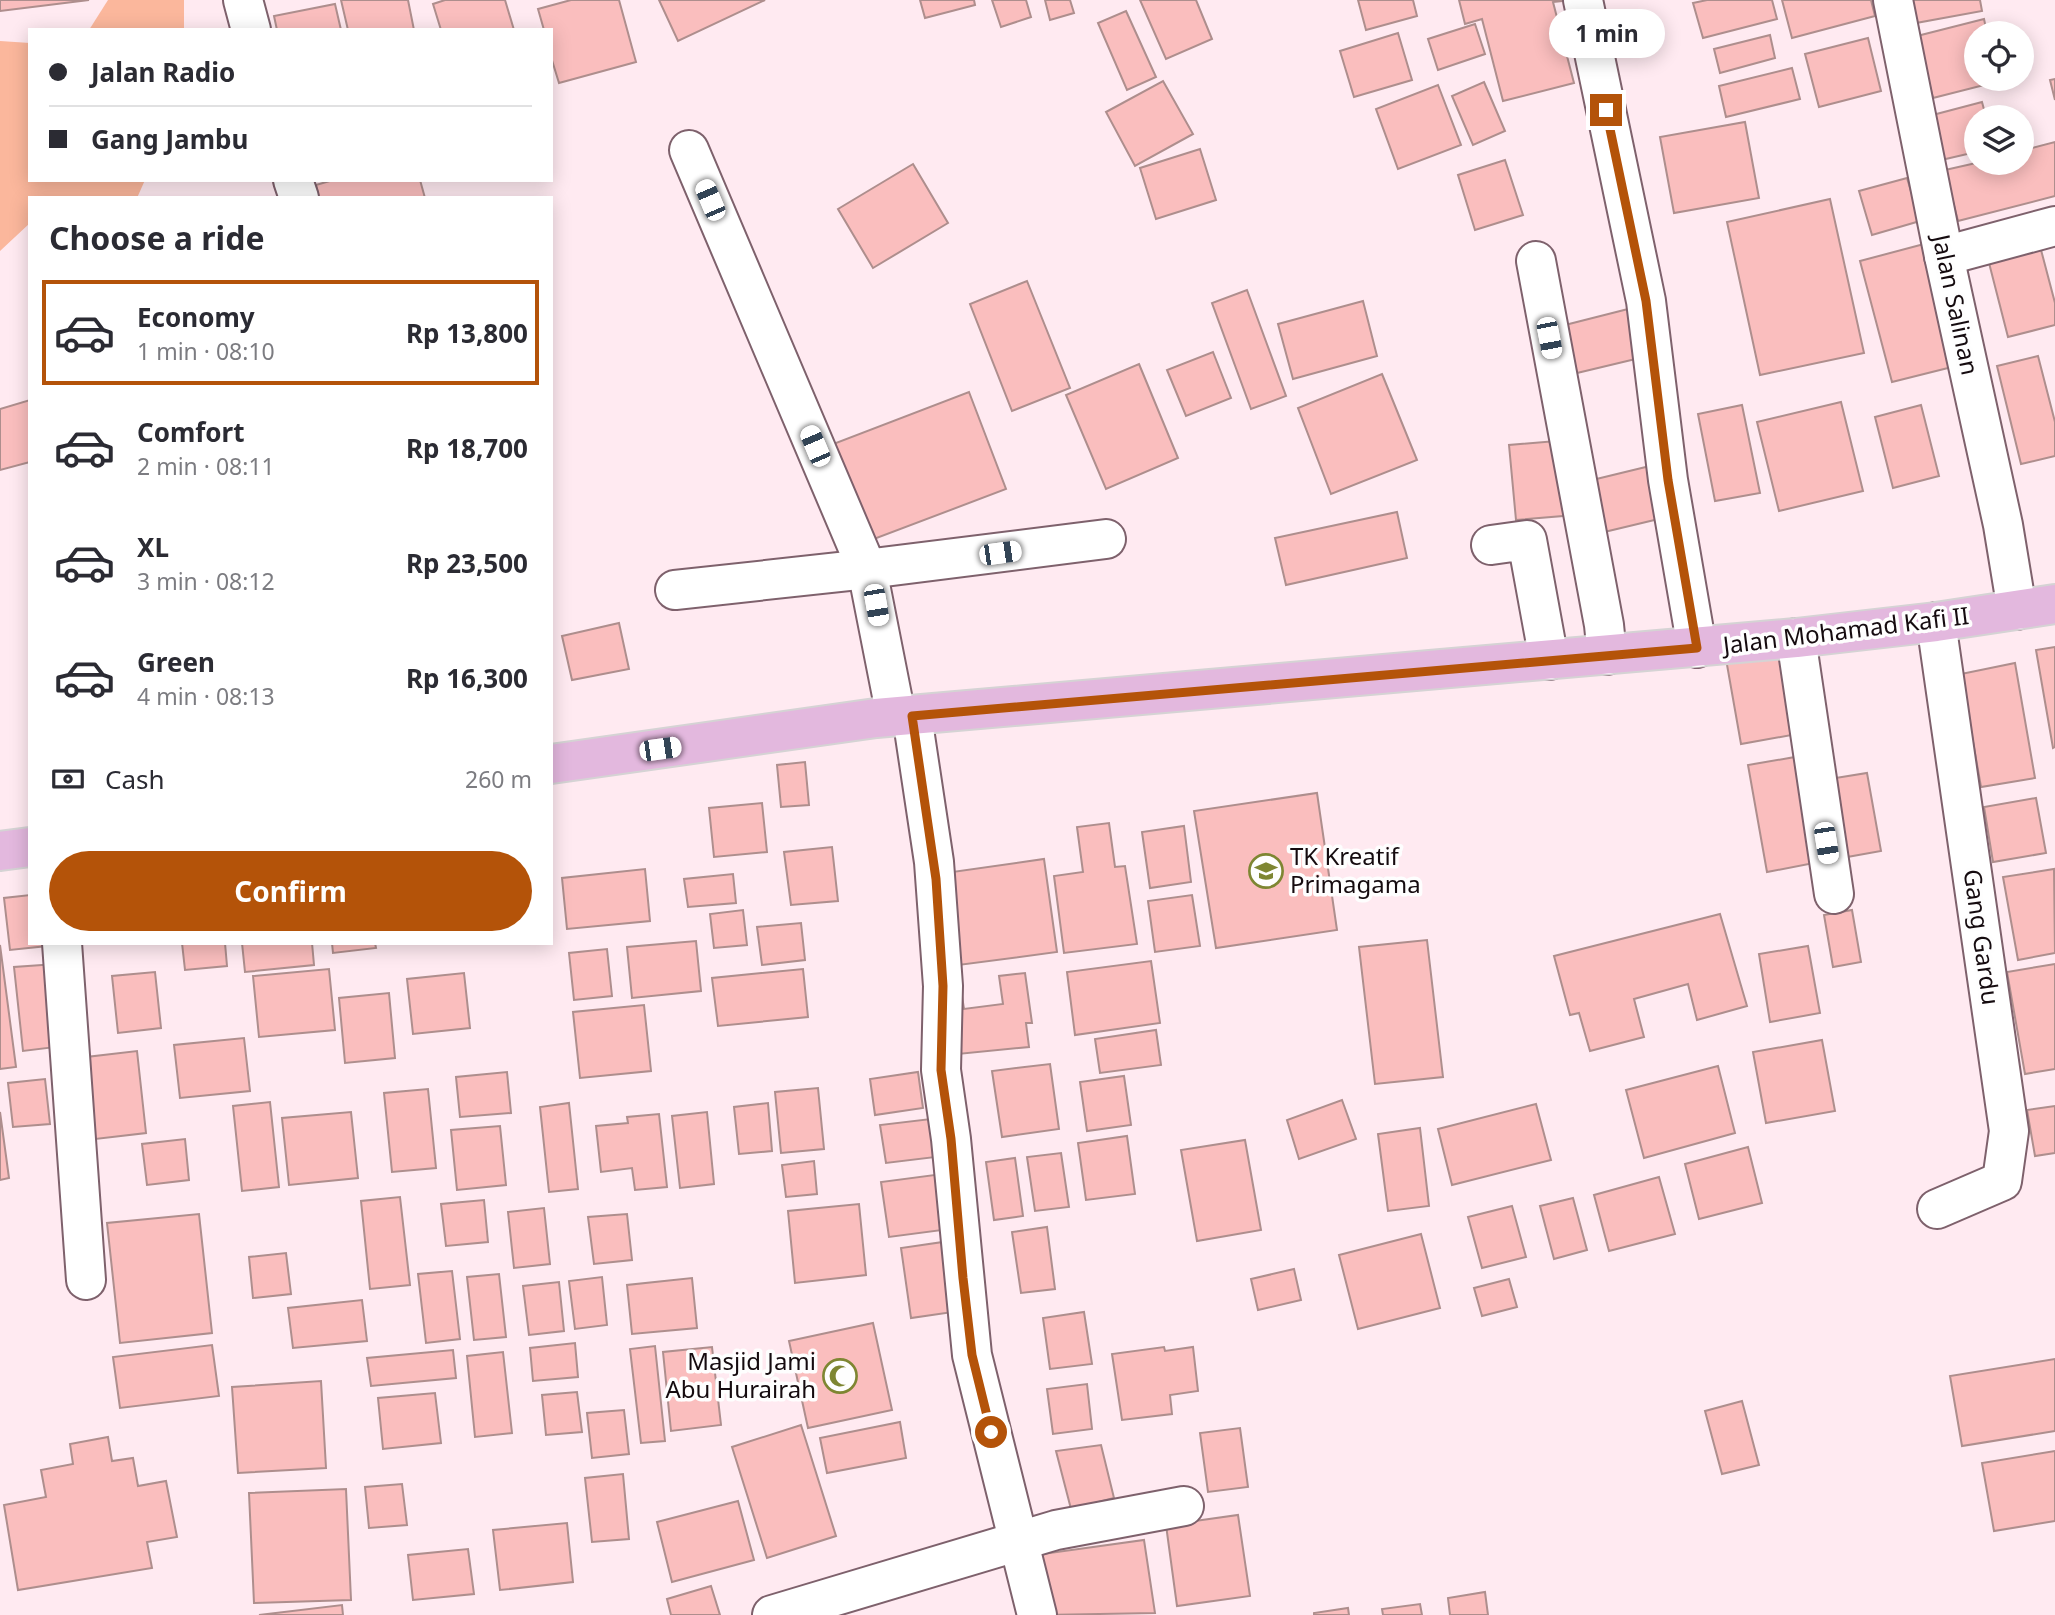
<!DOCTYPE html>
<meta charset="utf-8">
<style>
:root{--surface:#fff;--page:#f7f7f7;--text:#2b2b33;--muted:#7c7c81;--line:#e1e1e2;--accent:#b45309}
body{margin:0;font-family:"Noto Sans",sans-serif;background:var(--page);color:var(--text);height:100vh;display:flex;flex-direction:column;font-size:26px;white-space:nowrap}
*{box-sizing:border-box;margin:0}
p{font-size:23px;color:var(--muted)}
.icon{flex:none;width:38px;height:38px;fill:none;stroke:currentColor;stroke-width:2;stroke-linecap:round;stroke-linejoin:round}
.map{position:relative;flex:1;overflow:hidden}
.panel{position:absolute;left:28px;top:196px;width:525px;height:749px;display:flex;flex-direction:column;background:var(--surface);border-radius:0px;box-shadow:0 4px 18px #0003}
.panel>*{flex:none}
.guide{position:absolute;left:28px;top:28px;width:525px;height:154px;border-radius:0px;box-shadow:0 4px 18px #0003;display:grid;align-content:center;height:154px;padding:0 21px;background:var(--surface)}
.buttons{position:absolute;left:1964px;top:21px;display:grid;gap:14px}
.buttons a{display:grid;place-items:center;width:70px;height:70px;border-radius:50%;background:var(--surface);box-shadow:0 4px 18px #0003;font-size:35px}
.end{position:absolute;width:32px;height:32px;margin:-16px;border:9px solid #b45309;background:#fff;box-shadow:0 0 0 4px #fff}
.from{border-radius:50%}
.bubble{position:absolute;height:49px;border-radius:24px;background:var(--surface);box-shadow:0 4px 18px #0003;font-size:23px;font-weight:700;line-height:49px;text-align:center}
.car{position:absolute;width:21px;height:42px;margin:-21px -10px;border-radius:9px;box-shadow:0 0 5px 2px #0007;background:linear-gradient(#fff 24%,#345 0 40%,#fff 0 76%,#345 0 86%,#fff 0)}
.guide b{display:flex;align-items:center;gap:24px;height:66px;font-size:26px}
.guide b+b{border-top:2px solid var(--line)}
.guide i{width:18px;height:18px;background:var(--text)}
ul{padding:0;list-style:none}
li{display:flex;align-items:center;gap:21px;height:105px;margin:0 14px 10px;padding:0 7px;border:4px solid transparent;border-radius:0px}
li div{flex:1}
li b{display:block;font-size:26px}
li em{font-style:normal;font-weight:700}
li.current{border-color:var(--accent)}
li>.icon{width:63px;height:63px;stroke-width:1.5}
h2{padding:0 21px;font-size:32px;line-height:84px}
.pay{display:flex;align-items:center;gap:18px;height:77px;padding:0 21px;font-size:26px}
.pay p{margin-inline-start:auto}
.primary-button{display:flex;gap:14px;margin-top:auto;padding:14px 21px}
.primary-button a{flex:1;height:80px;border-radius:42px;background:var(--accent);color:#fff;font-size:28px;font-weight:700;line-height:80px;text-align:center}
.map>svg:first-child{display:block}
.green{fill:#fbb79c}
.building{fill:#fabebe;stroke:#ae8e8d;stroke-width:2}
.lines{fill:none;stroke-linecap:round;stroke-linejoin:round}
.minor-casing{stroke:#7e616c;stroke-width:42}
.major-casing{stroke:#d5d3d4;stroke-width:42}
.minor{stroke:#fff;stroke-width:38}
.major{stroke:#e3b8de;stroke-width:38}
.route{stroke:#b45309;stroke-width:9}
.labels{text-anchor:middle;stroke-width:7;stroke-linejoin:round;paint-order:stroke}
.street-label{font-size:24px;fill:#150b0f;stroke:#fefefe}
.poi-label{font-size:24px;fill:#150b0f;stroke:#fefefe;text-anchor:start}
</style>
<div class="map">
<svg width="2055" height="1615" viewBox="0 0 2055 1615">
<rect width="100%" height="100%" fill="#ffeaf1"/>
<g class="green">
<polygon points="108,0 184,0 184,30 89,30"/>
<polygon points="0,41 30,43 30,180 145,180 137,198 30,198 30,223 0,251"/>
</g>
<g class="building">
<polygon points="0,0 89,0 0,11"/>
<polygon points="341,0 408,0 414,30 348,30"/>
<polygon points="445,0 505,0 514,30 441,30 433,4"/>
<polygon points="571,0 619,0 636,62 559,83 551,57 551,30 544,30 538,9"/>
<polygon points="659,0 765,0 678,41"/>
<polygon points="920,0 974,0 975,5 925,18"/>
<polygon points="992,0 1026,0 1031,17 1001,27"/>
<polygon points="1045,0 1070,0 1074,13 1050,20"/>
<polygon points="1140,0 1196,0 1212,39 1166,59"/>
<polygon points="1358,0 1413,0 1417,16 1366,30"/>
<polygon points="1459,0 1572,0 1553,2 1574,83 1503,101 1482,19 1465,24"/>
<polygon points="1707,0 1772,0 1777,19 1703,38 1693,3"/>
<polygon points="1782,0 1871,0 1875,16 1792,38"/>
<polygon points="1912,0 1980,0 1982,11 1916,23"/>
<polygon points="335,4 341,30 277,30 274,16"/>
<polygon points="1126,11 1156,77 1127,90 1098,23"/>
<polygon points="1984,19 1987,33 1976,33 1976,79 2000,79 2000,81 1933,98 1917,36"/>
<polygon points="1475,24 1485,54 1438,70 1428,39"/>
<polygon points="1398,33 1412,80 1354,97 1340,51"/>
<polygon points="1770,35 1775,58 1720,73 1714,49"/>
<polygon points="1868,38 1881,91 1819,107 1805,54"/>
<polygon points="1792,68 1800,99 1726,117 1719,86"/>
<polygon points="2055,79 2055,100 2050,80"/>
<polygon points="1163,81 1193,134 1135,166 1106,112"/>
<polygon points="1484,82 1505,131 1473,145 1452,96"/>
<polygon points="1438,85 1461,145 1398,169 1376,109"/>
<polygon points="1982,102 1986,117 1976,117 1976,152 1937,161 1925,117"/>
<polygon points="1745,122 1759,198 1674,213 1660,137"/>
<polygon points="2055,142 2055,196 1958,221 1945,170 1976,163 2021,163 2021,151"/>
<polygon points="1200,149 1216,200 1156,219 1140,168"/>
<polygon points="1505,160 1523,215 1475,230 1458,175"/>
<polygon points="913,164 948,223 873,268 838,209"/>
<polygon points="1907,178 1920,221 1872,235 1859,191"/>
<polygon points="333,180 420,180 425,198 319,198 316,185"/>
<polygon points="1830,199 1864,353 1760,375 1727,222"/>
<polygon points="1924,244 1956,366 1892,382 1860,261"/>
<polygon points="2040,246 2055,303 2055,325 2008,337 1988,259"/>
<polygon points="1027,281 1070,388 1012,411 970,304"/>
<polygon points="1247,290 1286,396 1251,409 1212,303"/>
<polygon points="1363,301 1377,356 1293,379 1278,324"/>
<polygon points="1632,308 1644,357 1577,373 1565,325"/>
<polygon points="1213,352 1231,398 1186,416 1167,370"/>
<polygon points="2038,356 2055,422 2055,456 2021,464 1997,366"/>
<polygon points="1139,364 1178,458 1106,489 1066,395"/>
<polygon points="1382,374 1417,460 1331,494 1298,408"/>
<polygon points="969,392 1006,489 866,542 828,446"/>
<polygon points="30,400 30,462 0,470 0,409"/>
<polygon points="1841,402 1863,491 1779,511 1757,422"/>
<polygon points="1742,405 1760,493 1715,501 1698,414"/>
<polygon points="1921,405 1939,476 1893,488 1875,417"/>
<polygon points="1568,440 1575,515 1516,520 1509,445"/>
<polygon points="1654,465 1667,517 1596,534 1584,482"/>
<polygon points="1397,512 1407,558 1286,585 1275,538"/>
<polygon points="619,623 629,669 572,680 562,636"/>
<polygon points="2055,647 2055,747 2053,748 2036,650"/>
<polygon points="1782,649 1797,734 1741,744 1726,659"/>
<polygon points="2015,663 2035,778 1981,787 1961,674"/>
<polygon points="1795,757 1814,863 1767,872 1748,765"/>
<polygon points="805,762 809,805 781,807 777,765"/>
<polygon points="1867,773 1881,851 1836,859 1823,780"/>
<polygon points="1317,793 1337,930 1216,948 1194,811"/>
<polygon points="2036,798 2046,853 1993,862 1984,807"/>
<polygon points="762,803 767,852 714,857 709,808"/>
<polygon points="1109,823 1115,867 1125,866 1137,944 1064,953 1054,876 1083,872 1077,827"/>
<polygon points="1184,826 1191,882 1150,888 1142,832"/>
<polygon points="832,847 838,901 791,905 784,852"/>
<polygon points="1044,859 1057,952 951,966 938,874"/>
<polygon points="645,869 650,921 567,929 562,878"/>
<polygon points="2054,869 2055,953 2018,960 2003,877"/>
<polygon points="733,874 736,903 688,907 684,879"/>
<polygon points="30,895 30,943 47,943 47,946 10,950 4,898"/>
<polygon points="1192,895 1200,946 1155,952 1148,901"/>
<polygon points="743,910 747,945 714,948 710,914"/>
<polygon points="1852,910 1861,962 1833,967 1824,915"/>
<polygon points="1720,914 1747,1006 1697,1020 1688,984 1634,999 1644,1037 1590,1051 1579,1013 1570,1015 1554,956"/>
<polygon points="801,923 805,960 762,965 757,927"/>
<polygon points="1427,940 1443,1077 1375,1084 1359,947"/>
<polygon points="696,941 701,991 632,998 627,947"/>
<polygon points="182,943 225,943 227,966 185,970"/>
<polygon points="242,943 312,943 314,965 245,972"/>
<polygon points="332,943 375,943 376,948 333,953"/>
<polygon points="0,945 16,1067 0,1069"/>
<polygon points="1808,946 1820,1013 1770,1022 1759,954"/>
<polygon points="607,949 612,996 574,1000 569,953"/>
<polygon points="1151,961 1160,1023 1075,1035 1067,972"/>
<polygon points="56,964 64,1046 23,1051 14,967"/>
<polygon points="2055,964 2055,1069 2025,1074 2007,972"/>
<polygon points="329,969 335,1030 259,1037 253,976"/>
<polygon points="803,969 808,1017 718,1026 712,978"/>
<polygon points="155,972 161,1028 118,1033 112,976"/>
<polygon points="464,973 470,1028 413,1034 407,979"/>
<polygon points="1025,973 1032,1023 1026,1023 1029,1047 948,1055 949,996 962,996 964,1009 1003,1004 999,976"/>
<polygon points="389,993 395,1058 345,1063 339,998"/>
<polygon points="644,1005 651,1071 580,1078 573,1012"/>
<polygon points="1156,1030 1161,1065 1100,1073 1095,1039"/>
<polygon points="244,1038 250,1091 180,1098 174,1045"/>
<polygon points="1822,1040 1835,1111 1766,1123 1753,1052"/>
<polygon points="137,1051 146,1133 87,1140 78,1058"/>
<polygon points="1050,1064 1059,1129 1002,1137 992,1071"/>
<polygon points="1718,1066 1735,1133 1644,1158 1626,1090"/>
<polygon points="507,1072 511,1113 460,1117 456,1077"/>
<polygon points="918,1072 923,1108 875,1115 870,1079"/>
<polygon points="1124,1076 1131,1125 1087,1131 1080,1082"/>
<polygon points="45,1079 50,1124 13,1127 8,1083"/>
<polygon points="818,1088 824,1149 781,1153 775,1092"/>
<polygon points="428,1089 436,1168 392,1172 384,1093"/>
<polygon points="1342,1100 1356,1139 1299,1159 1287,1120"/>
<polygon points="270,1102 279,1187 242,1191 233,1106"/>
<polygon points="569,1103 578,1189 549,1192 540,1107"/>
<polygon points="768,1103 772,1151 739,1154 734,1107"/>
<polygon points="1536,1104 1551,1160 1452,1185 1438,1129"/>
<polygon points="2055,1106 2055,1153 2035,1156 2027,1110"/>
<polygon points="0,1112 9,1178 0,1180"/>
<polygon points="351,1112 358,1178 289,1185 282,1118"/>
<polygon points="707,1112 714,1184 680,1188 672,1116"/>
<polygon points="659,1114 667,1187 635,1190 632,1168 601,1172 596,1126 628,1123 627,1117"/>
<polygon points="939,1118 944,1156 886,1163 880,1125"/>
<polygon points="500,1126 506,1185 457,1190 451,1130"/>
<polygon points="1420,1128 1429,1206 1388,1211 1378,1134"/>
<polygon points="1127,1136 1135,1194 1086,1200 1078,1143"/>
<polygon points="185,1139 189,1180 147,1185 142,1144"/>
<polygon points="1245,1140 1261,1230 1197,1241 1181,1150"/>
<polygon points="1748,1147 1762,1203 1699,1219 1685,1164"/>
<polygon points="1061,1153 1069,1207 1035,1211 1027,1157"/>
<polygon points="1015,1158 1023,1216 994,1220 986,1162"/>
<polygon points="814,1161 817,1194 786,1197 782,1165"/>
<polygon points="942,1174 950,1229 889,1237 881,1182"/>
<polygon points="1659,1177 1675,1234 1609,1251 1594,1195"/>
<polygon points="400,1197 410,1285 370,1289 361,1201"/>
<polygon points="1573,1198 1587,1250 1554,1259 1540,1206"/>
<polygon points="484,1200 488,1242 446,1246 441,1204"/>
<polygon points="859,1204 866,1275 795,1283 788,1211"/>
<polygon points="1512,1206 1526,1257 1482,1268 1468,1217"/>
<polygon points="544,1208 550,1264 514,1268 508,1212"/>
<polygon points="199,1214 212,1333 120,1343 107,1223"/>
<polygon points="627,1214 632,1260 594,1264 588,1217"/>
<polygon points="1047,1227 1055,1289 1021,1293 1012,1232"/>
<polygon points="1421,1234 1440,1308 1358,1329 1339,1255"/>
<polygon points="943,1242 953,1312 911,1318 901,1248"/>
<polygon points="286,1253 291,1294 253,1298 249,1257"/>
<polygon points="1294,1269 1301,1300 1258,1310 1251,1279"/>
<polygon points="452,1271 460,1339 426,1343 418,1274"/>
<polygon points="499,1274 506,1337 474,1340 467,1277"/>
<polygon points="602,1277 607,1325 575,1329 569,1281"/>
<polygon points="692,1278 697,1328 632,1334 627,1285"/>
<polygon points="1509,1279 1517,1307 1482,1316 1474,1288"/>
<polygon points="559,1282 564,1331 529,1335 523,1286"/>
<polygon points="362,1300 367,1341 293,1348 288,1308"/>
<polygon points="1084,1312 1092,1364 1050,1369 1043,1318"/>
<polygon points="873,1323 892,1410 808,1428 789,1341"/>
<polygon points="575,1343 578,1377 533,1381 530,1348"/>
<polygon points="212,1345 219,1396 120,1408 113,1357"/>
<polygon points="655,1346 665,1441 641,1443 630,1349"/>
<polygon points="712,1347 721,1425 671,1431 663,1352"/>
<polygon points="1164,1347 1165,1351 1193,1347 1198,1391 1170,1395 1172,1414 1122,1420 1112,1354"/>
<polygon points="453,1350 456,1378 371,1386 367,1358"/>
<polygon points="503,1352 512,1433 475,1437 467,1356"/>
<polygon points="2055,1359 2055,1431 1962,1446 1950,1376"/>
<polygon points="321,1381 326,1468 238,1473 232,1387"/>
<polygon points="1087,1384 1092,1429 1053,1434 1047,1389"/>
<polygon points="577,1392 582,1432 546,1435 542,1395"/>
<polygon points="435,1393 441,1443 383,1449 378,1398"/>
<polygon points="1742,1401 1759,1465 1722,1474 1705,1411"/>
<polygon points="624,1410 629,1454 592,1458 587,1413"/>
<polygon points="900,1422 906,1458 827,1473 820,1438"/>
<polygon points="801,1425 836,1536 767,1558 732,1447"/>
<polygon points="1240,1428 1248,1487 1208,1492 1200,1433"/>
<polygon points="108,1437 112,1461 133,1458 138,1486 166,1481 177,1537 147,1542 152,1568 18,1590 4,1505 46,1497 41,1470 73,1464 70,1444"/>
<polygon points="1101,1445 1114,1498 1071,1509 1056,1451"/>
<polygon points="2055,1451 2055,1521 1994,1531 1982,1463"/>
<polygon points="623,1474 629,1539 592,1542 585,1478"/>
<polygon points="402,1484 407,1525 369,1528 365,1487"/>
<polygon points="346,1489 351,1600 254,1603 249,1493"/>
<polygon points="738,1501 754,1560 672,1582 657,1522"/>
<polygon points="1238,1515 1250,1596 1177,1606 1166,1525"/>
<polygon points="567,1523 573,1582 500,1590 493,1530"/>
<polygon points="1144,1540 1155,1613 1043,1615 1035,1555"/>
<polygon points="468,1549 474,1594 413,1600 408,1555"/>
<polygon points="711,1586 720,1615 671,1615 667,1599"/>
<polygon points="1485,1592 1488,1615 1450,1615 1448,1598"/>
<polygon points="1420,1604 1422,1615 1383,1615 1382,1609"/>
<polygon points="342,1605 343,1615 259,1615"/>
<polygon points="1348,1608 1349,1615 1314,1615 1314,1613"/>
</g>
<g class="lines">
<g class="minor-casing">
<g id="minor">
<polyline points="243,0 251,30"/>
<polyline points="1583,0 1646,301 1668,480 1697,648"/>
<polyline points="1893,0 1944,256 2003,525 2017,610"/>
<polyline points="689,150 867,569 896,716"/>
<polyline points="293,180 299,198"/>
<polyline points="1944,256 2055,226"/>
<polyline points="1536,261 1604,625 1607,655"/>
<polyline points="1491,545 1527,540 1549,660"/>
<polyline points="675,590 867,569 1106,539"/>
<polyline points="1936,622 2009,1131 2002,1181 1937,1209"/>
<polyline points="1796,638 1834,894"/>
<polyline points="912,716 934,862 943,986 941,1070 951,1139 972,1355 1037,1615"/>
<polyline points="62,943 86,1280"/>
<polyline points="772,1615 1056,1530 1184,1506"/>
</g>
</g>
<g class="major-casing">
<g id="major">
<polyline points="551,764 876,718 1796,638 1936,622 2055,604"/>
<polyline points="0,851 30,847"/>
</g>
</g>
<use href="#minor" class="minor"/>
<use href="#major" class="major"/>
</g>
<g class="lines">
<polyline class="route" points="991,1432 972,1355 963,1278 951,1139 941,1070 943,986 936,879 912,716 1697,648 1668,480 1646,301 1606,110"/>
</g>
<defs>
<g id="school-ring" transform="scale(1.75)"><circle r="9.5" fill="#fefefe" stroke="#7e8632" stroke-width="1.5"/><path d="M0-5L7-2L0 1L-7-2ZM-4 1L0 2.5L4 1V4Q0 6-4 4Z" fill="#7e8632"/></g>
<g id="mosque-ring" transform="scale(1.75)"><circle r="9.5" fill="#fefefe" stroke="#7e8632" stroke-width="1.5"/><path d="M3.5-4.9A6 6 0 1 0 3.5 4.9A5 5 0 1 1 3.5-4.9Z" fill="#7e8632"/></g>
</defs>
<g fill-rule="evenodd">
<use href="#school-ring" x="1266" y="871"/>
<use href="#mosque-ring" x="840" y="1376"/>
</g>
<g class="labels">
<g class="street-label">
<text transform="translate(1955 305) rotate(78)" y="8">Jalan Salinan</text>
<text transform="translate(1846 631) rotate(-7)" y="8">Jalan Mohamad Kafi II</text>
<text transform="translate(1981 937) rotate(82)" y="8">Gang Gardu</text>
</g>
<g class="poi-label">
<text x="1290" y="865">TK Kreatif<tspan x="1290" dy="28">Primagama</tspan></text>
<text x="816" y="1370" text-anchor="end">Masjid Jami<tspan x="816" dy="28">Abu Hurairah</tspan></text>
</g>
</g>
</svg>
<div class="buttons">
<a><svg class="icon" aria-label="locate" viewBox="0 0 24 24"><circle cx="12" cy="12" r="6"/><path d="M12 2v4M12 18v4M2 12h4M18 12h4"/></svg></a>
<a><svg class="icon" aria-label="layers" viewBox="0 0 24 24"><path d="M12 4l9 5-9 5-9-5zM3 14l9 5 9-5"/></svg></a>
</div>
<i class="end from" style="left:991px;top:1432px"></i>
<i class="end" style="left:1606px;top:110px"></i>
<div class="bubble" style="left:1549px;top:9px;width:116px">1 min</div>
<i class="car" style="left:710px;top:200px;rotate:337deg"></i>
<i class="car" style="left:1549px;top:338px;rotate:169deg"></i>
<i class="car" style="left:815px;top:446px;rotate:337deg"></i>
<i class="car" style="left:1000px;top:553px;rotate:82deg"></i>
<i class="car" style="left:876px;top:605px;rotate:170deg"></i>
<i class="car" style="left:660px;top:749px;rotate:82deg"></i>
<i class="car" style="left:1826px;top:843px;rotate:171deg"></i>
<div class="guide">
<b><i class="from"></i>Jalan Radio</b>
<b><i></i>Gang Jambu</b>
</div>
<section class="panel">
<h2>Choose a ride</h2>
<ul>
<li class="current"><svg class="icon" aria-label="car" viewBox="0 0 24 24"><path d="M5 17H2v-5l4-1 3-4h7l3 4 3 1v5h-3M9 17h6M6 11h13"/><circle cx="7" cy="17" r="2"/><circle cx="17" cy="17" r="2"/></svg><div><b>Economy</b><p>1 min · 08:10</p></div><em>Rp 13,800</em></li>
<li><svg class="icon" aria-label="car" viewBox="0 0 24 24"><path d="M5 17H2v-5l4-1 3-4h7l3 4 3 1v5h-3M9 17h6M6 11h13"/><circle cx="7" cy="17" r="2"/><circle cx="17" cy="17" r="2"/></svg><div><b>Comfort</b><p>2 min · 08:11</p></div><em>Rp 18,700</em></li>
<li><svg class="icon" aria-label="car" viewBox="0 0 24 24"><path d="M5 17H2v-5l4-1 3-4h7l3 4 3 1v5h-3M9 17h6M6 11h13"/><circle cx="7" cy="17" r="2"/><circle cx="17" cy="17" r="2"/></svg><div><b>XL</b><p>3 min · 08:12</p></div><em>Rp 23,500</em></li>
<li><svg class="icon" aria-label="car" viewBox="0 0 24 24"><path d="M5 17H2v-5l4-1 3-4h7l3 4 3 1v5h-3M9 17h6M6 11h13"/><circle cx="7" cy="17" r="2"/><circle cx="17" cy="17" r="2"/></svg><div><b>Green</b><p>4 min · 08:13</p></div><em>Rp 16,300</em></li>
</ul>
<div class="pay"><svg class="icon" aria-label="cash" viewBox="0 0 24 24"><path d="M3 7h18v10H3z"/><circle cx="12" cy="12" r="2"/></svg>Cash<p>260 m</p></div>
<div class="primary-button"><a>Confirm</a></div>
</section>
</div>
